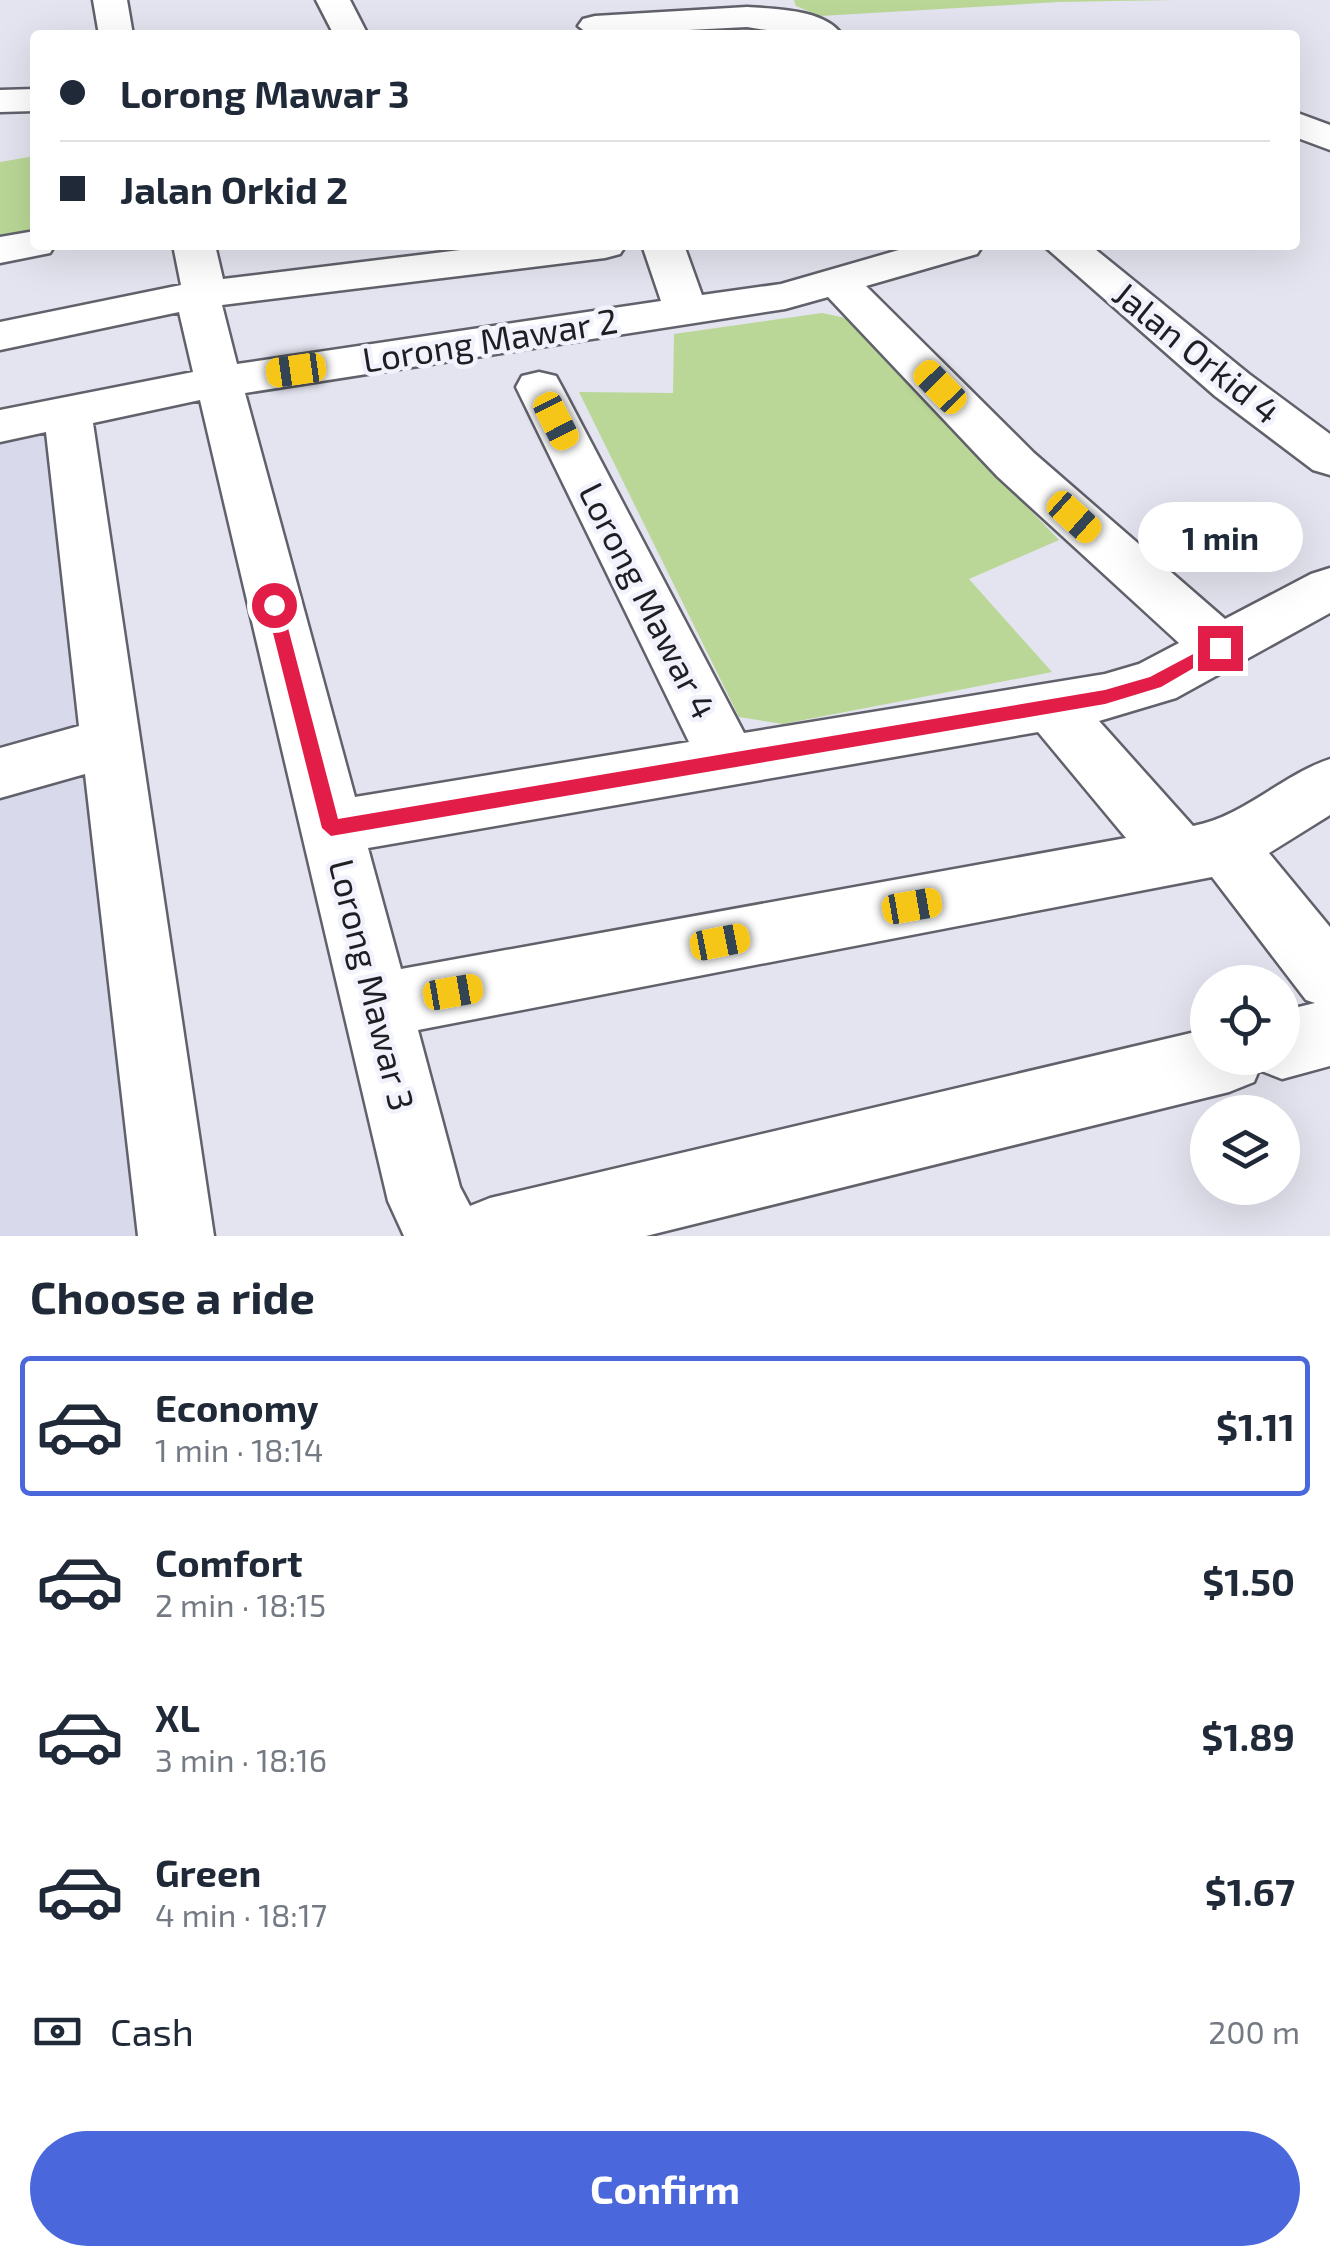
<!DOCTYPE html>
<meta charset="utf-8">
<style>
:root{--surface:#fff;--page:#f6f6f7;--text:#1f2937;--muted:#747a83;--line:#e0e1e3;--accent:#4a68dc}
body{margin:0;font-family:"Exo 2",sans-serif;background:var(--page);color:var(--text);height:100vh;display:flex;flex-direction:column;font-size:38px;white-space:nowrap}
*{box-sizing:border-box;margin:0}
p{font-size:32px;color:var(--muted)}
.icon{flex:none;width:55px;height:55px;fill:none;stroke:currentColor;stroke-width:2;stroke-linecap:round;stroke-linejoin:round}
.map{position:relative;height:1236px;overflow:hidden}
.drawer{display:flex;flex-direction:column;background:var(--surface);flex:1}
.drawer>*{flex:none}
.top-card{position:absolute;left:30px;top:30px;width:1270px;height:220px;border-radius:10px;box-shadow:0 10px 40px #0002;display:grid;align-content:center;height:220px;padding:0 30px;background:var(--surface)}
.tools{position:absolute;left:1190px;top:965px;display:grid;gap:20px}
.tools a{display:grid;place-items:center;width:110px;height:110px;border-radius:50%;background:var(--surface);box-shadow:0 10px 40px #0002;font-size:50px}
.end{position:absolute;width:45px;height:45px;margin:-22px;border:12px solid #e11d48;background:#fff;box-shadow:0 0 0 5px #fff}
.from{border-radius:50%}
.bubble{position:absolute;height:70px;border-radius:35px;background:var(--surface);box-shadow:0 10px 40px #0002;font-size:32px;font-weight:700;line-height:70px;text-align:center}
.car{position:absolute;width:30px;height:60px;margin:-30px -15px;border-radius:12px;box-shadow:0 0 8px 2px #0007;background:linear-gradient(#f5c518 24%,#345 0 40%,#f5c518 0 76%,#345 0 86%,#f5c518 0)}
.top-card b{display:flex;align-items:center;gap:35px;height:95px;font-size:38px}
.top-card b+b{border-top:2px solid var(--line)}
.top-card i{width:25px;height:25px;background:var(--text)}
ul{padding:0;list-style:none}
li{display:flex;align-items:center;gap:30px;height:140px;margin:0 20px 15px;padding:0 10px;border:5px solid transparent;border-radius:10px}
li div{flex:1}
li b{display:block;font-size:38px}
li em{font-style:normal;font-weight:700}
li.active{border-color:var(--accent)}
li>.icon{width:90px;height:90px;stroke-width:1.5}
h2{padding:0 30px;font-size:45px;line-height:120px}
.pay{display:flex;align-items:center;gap:25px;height:110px;padding:0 30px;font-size:38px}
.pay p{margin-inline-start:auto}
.primary-button{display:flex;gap:20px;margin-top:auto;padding:20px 30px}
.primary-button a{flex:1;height:115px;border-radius:60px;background:var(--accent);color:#fff;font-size:40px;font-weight:700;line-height:115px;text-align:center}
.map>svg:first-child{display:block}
.built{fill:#d8d9eb}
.green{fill:#bad797}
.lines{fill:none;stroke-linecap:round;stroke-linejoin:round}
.minor-casing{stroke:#61616b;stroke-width:5}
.minor{fill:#fff;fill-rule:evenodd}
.route{fill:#e11d48}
.labels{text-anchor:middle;stroke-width:9;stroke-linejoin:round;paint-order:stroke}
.street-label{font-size:35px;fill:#1f1f23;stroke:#f1f2fc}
</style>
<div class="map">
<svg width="1330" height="1236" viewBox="0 0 1330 1236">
<rect width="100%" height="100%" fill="#e3e4ef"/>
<polygon class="built" points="62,427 159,1236 0,1236 0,440"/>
<g class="green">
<polygon points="794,0 1173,0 1059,2 820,16 796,6"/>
<polygon points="35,156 35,233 0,240 0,162"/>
<polygon points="822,313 846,318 1059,540 969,579 1052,672 783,724 739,717 579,392 673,393 674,334"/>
</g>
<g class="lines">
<g class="minor-casing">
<g id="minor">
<polygon points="93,0 127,0 133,35 99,35"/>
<polygon points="316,0 350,0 368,35 334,35"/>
<path d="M747,7c28,2 78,2 95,28h-44l-51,-8 -157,8 -12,-9 5,-7 12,-3z"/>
<polygon points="35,89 35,111 0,112 0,90"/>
<polygon points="1295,112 1330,125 1330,150 1295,137"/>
<polygon points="35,231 35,245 55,245 50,253 0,263 0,237"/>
<path d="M173,245h42l8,34 278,-34h125l-6,9 -15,4 -383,47 15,59 424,-63 -19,-56h42l18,50 79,-11 135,-39h67l-6,9 -111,32 168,167 191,166 86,-45 19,-6v45l-154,85 -77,23 94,105c50,-9 89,-51 137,-67v56l-61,38 61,74v139l-48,13 -23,-9 -5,12 -25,10 -583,144h-242l-16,-35 -188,-801 -107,23 121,813h-76l-53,-462 -85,24v-50l79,-22 -33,-294 -46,10v-32l193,-38 -14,-60 -179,38v-28l181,-37zM828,297l170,180 181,166 -40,21 -34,10 -361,59 -182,-346 -6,-11 -17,-4 -17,4 -6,11 173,355 -334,55 -110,-404 540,-84zM1038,732l88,106 -725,131 -33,-121zM1212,877l94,123 9,3 -33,8v47h-74v-29l-718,169 -20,8 -10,-19 -42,-157z"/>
<polygon points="1043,245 1090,245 1249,374 1330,434 1330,475 1313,470 1215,396"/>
</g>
</g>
<use href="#minor" class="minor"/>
</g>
<polygon class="route" points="274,599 282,605 338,819 1105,690 1150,677 1214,643 1220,641 1228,648 1161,687 1105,704 331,836 322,828 266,605"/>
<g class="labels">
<g class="street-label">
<text transform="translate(490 341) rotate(-9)" y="12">Lorong Mawar 2</text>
<text transform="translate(1196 353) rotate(39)" y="12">Jalan Orkid 4</text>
<text transform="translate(647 601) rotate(63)" y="12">Lorong Mawar 4</text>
<text transform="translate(371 985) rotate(76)" y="12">Lorong Mawar 3</text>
</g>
</g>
</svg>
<div class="tools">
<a><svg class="icon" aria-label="locate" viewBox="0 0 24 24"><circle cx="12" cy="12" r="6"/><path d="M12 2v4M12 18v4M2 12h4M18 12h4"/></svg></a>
<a><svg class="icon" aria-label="layers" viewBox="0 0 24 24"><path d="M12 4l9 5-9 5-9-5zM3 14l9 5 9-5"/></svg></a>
</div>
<i class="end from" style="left:274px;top:605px"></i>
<i class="end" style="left:1220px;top:648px"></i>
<div class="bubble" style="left:1138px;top:502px;width:165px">1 min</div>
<i class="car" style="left:296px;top:370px;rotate:262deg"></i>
<i class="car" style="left:940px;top:387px;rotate:316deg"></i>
<i class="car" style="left:556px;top:421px;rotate:153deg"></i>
<i class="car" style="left:1074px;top:517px;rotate:132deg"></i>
<i class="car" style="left:912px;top:906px;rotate:80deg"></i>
<i class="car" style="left:720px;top:942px;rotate:79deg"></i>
<i class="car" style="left:453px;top:992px;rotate:80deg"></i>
<div class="top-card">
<b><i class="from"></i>Lorong Mawar 3</b>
<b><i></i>Jalan Orkid 2</b>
</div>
</div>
<section class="drawer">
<h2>Choose a ride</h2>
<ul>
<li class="active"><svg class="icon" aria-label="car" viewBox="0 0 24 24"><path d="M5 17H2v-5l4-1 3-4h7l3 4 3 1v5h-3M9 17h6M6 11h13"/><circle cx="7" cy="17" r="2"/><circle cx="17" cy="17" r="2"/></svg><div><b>Economy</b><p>1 min · 18:14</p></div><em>$1.11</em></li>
<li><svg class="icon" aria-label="car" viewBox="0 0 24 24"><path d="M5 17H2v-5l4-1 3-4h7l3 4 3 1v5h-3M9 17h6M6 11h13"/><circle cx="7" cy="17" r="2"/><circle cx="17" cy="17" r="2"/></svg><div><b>Comfort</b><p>2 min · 18:15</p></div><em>$1.50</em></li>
<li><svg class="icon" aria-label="car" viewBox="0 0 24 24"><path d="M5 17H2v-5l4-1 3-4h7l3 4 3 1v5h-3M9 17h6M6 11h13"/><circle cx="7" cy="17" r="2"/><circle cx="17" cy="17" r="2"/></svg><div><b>XL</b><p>3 min · 18:16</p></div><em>$1.89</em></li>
<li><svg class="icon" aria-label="car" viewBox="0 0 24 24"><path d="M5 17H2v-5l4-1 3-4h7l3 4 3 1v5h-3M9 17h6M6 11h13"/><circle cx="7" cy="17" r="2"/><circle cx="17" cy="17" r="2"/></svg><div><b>Green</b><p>4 min · 18:17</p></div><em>$1.67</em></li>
</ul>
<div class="pay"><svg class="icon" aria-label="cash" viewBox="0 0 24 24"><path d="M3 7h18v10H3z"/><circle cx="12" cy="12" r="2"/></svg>Cash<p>200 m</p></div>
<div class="primary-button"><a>Confirm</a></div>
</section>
